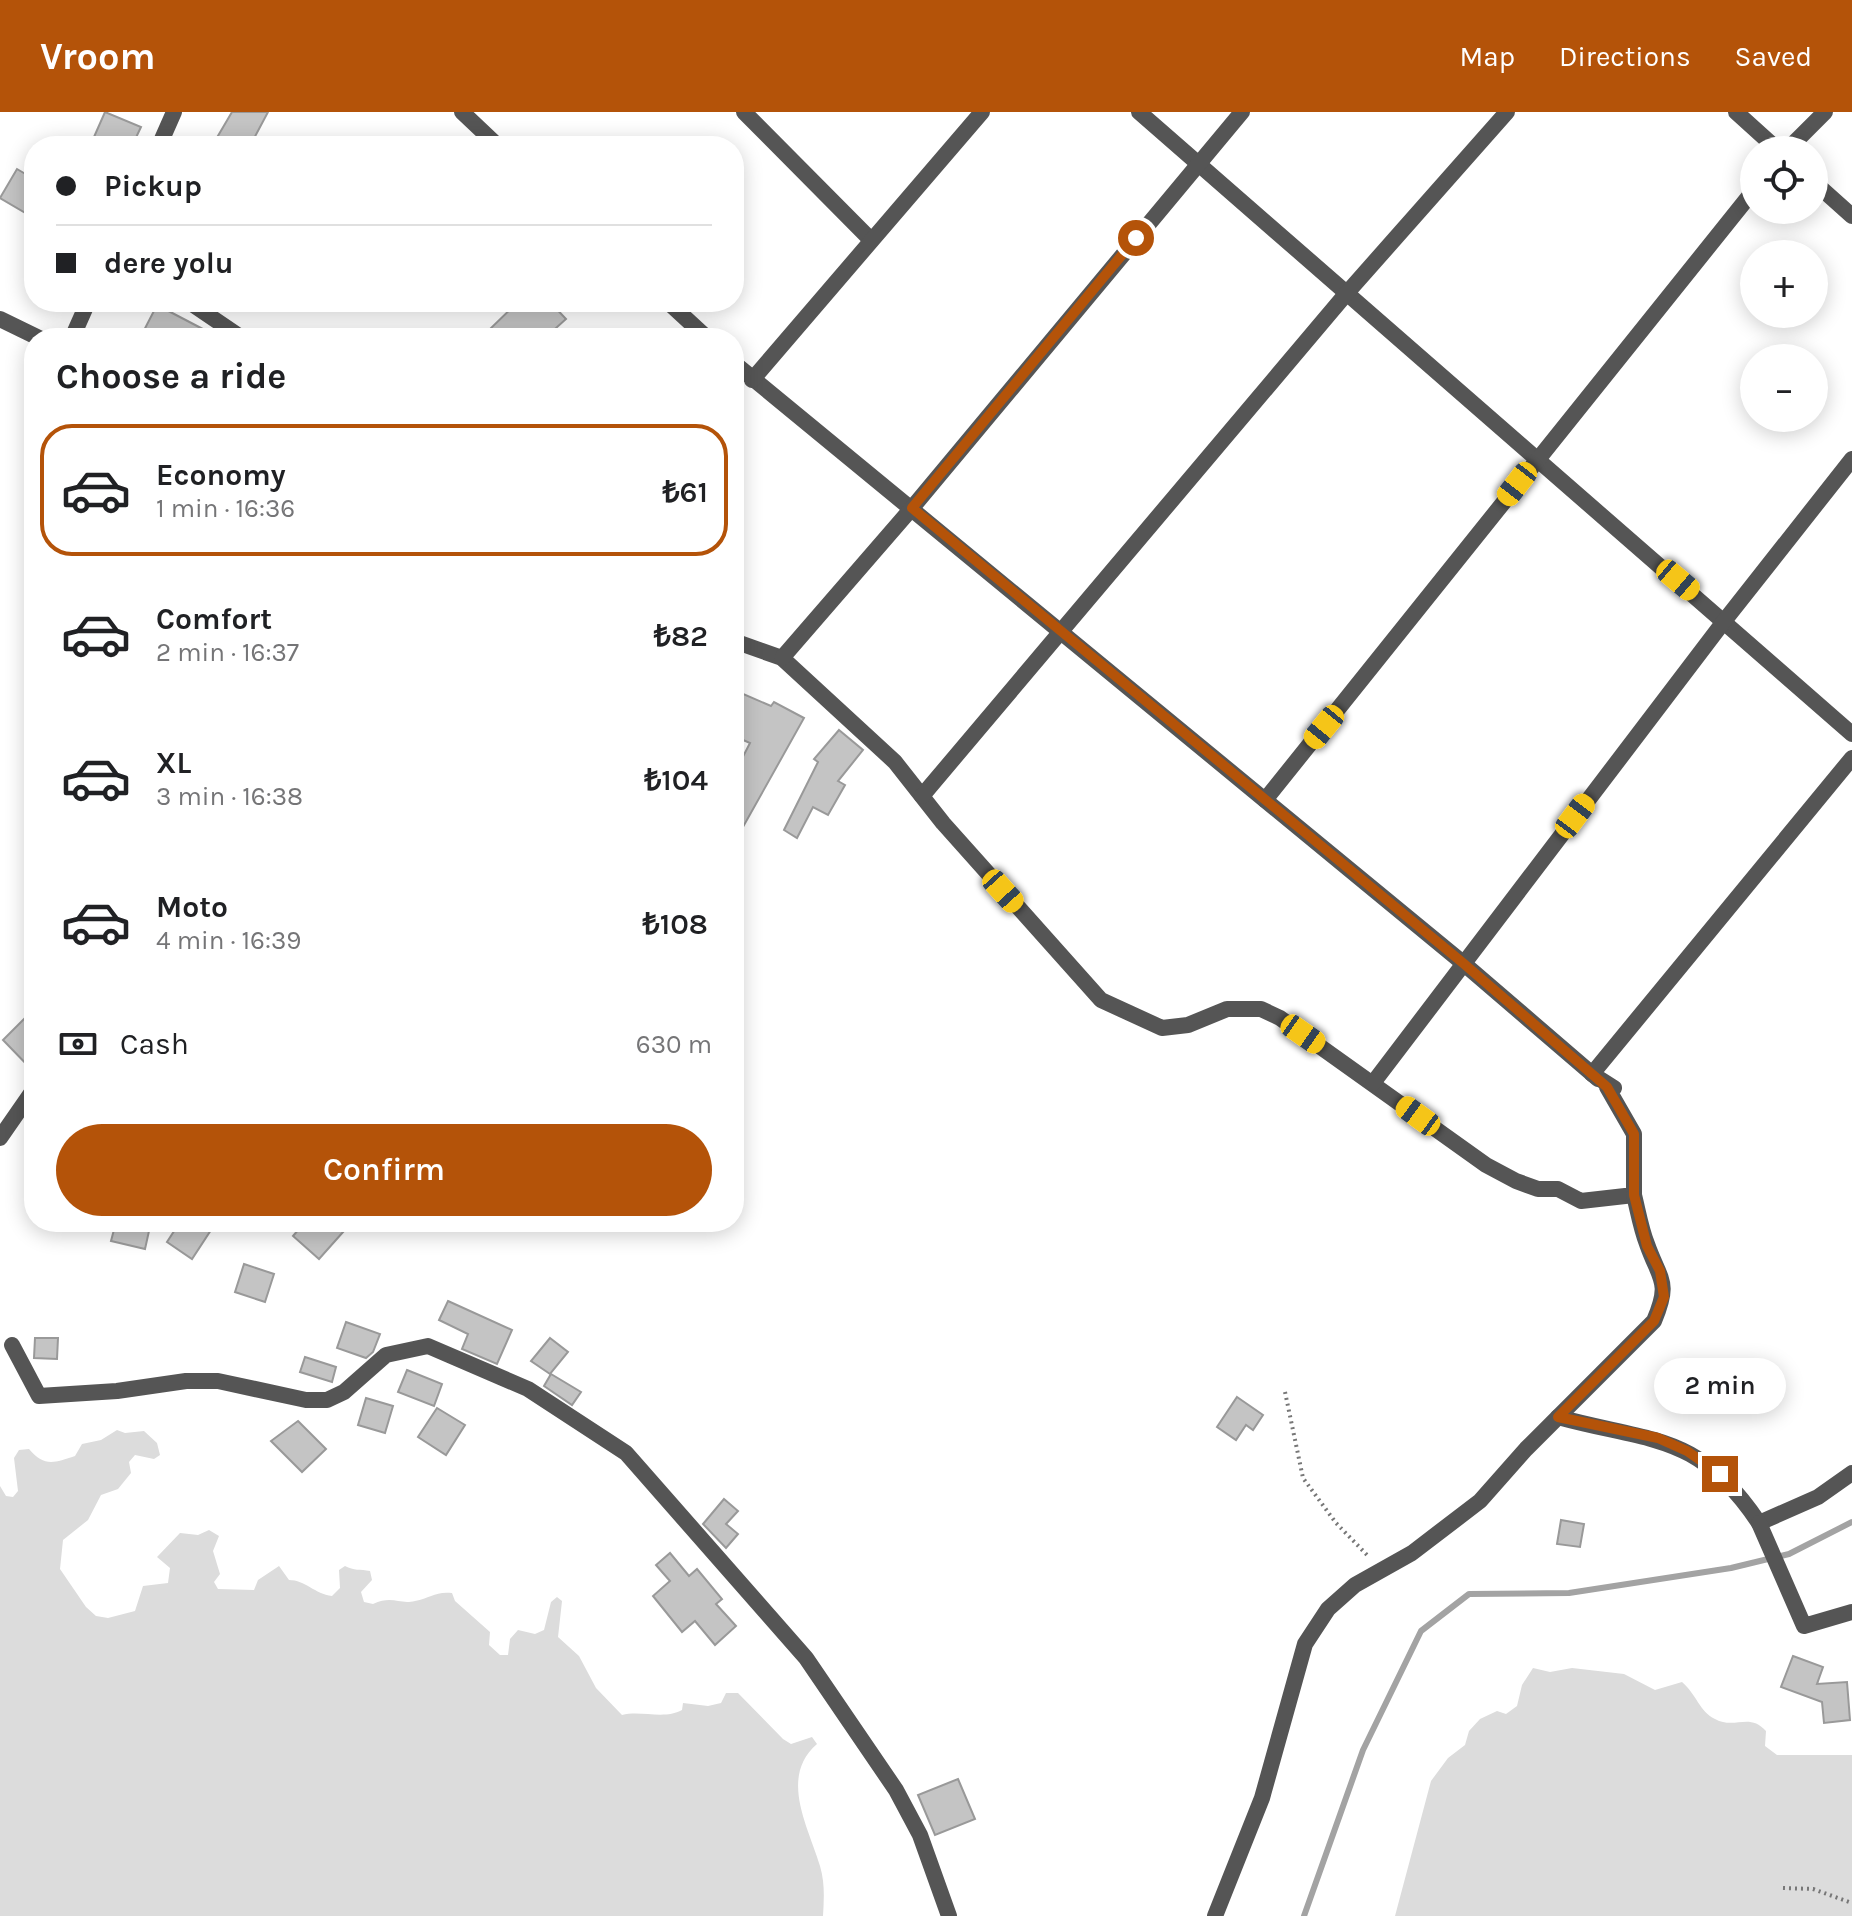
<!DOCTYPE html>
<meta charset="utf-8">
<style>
:root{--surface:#fff;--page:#f2f2f2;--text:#202124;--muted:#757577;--line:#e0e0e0;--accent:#b45309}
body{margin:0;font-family:Karla,sans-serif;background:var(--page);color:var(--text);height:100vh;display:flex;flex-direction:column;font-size:30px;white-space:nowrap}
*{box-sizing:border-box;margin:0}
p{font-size:26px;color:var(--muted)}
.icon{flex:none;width:44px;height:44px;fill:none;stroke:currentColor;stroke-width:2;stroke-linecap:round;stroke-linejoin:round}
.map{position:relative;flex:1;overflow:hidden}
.side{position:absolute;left:24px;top:216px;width:720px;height:904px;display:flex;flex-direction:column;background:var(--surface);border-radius:32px;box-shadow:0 4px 20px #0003}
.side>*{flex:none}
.banner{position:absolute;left:24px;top:24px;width:720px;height:176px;border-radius:32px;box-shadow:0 4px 20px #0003;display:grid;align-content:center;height:176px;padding:0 32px;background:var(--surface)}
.fabs{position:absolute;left:1740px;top:24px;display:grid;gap:16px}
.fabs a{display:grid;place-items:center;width:88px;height:88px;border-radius:50%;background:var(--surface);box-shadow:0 4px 20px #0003;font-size:40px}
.end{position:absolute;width:36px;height:36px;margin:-18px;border:10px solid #b45309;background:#fff;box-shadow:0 0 0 4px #fff}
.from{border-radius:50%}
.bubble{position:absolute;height:56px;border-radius:28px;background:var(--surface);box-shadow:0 4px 20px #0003;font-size:26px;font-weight:600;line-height:56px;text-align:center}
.car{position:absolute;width:24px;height:48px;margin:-24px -12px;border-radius:10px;box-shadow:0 0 6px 2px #0007;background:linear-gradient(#f5c518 24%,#345 0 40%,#f5c518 0 76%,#345 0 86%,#f5c518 0)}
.banner b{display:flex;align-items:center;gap:28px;height:76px;font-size:30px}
.banner b+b{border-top:2px solid var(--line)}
.banner i{width:20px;height:20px;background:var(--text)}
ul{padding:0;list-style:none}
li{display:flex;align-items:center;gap:24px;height:132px;margin:0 16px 12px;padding:0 16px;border:4px solid transparent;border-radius:32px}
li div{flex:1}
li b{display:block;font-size:30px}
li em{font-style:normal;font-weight:600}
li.on{border-color:var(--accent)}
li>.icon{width:72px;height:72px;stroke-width:1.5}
h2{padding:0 32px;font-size:36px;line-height:96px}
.pay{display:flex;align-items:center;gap:20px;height:88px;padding:0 32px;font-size:30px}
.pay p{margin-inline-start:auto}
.action{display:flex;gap:16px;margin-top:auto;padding:16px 32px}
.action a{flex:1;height:92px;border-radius:48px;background:var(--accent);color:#fff;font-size:32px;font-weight:600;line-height:92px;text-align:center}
header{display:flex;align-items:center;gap:48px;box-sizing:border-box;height:112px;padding:0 40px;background:var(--accent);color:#fff}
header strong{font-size:38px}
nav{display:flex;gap:44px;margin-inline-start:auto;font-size:28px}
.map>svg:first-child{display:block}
.green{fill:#dcdcdc}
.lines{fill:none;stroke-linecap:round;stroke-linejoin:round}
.stream{stroke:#a3a3a3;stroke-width:6}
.building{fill:#c4c4c4;stroke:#999;stroke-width:2}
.path{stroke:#777;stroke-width:4;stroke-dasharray:2 4;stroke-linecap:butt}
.street{stroke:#555;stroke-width:16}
.route{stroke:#b45309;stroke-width:10}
</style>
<header>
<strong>Vroom</strong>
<nav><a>Map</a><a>Directions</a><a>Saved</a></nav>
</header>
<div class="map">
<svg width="1852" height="1804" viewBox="0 0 1852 1804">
<rect width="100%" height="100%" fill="#fff"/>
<g class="green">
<path d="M117,1318l8,3 19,-2 13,12 3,12 -6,4 -19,-4 -6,7 2,11 -13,16 -17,6 -13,25 -25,20 -3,29 26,38 10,9 12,2 27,-7 8,-25 25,-3 2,-15 -13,-11 23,-24 18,2 11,-5 10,6 -6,15 7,23 -6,8 4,7 36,1 4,-10 21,-14 10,14c16,0 26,14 43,16l8,-8 -1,-18 6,-4c9,5 15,3 25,5l2,9 -11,12 3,10 9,2c20,-9 26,1 42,-3 15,-3 21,-10 37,-8l3,8 35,31 -1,13 11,10h8l2,-16 8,-9 17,4 9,-4 7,-28 6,-5 5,4 -4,36 21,19 17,32 26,27c19,-5 42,5 60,-5l1,-7 25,3 13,-3 5,-10h12l45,46 8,5 21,-7 5,7c-38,33 -9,82 3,122 5,17 4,33 3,50h-823v-430l6,10 7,1 5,-6 -4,-33 5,-8 10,-1c15,18 25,14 46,7l7,-12 19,-4z"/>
<path d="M1533,1556l17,4 22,-4 52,6 31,16 27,-8c15,13 17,29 33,37 20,11 34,-7 51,12l-1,15 12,9h75v161h-457l36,-135 17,-23 17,-13 4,-14 11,-12 17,-8 9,3 11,-8 5,-21z"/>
</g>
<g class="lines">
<polyline class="stream" points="1304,1804 1363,1638 1421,1519 1469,1482 1569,1481 1731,1456 1789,1442 1852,1410"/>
</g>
<g class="building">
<polygon points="105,0 141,15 132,34 90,34"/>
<polygon points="232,0 268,0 250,34 212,34"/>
<polygon points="17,57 34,67 34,106 0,86"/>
<polygon points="518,190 550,190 566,207 545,226 498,226 490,217"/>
<polygon points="157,193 220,226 140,226"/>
<polygon points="734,578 771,594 774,590 804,606 734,731 734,662 750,631 734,624"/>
<polygon points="839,618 863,638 838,669 845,673 828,703 813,695 797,726 784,718 818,650 814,647"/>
<polygon points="26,905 34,913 34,960 3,928"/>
<polygon points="116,1110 151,1110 145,1137 111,1129"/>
<polygon points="180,1110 198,1110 211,1118 192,1147 167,1130"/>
<polygon points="305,1110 352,1110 319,1147 293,1124"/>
<polygon points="244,1152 274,1162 265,1190 235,1180"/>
<polygon points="448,1189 512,1218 497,1252 462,1237 468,1222 439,1208"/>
<polygon points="346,1210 380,1222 373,1240 366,1246 337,1236"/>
<polygon points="35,1226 58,1226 57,1247 34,1246"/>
<polygon points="550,1226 568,1240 550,1262 531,1249"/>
<polygon points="305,1245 336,1255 332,1270 300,1260"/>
<polygon points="407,1258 442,1272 434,1294 398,1280"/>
<polygon points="551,1262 581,1280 572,1293 544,1274"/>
<polygon points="1237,1285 1263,1303 1253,1318 1246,1313 1236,1328 1217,1315"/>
<polygon points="366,1286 393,1294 385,1321 358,1313"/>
<polygon points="437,1296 465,1313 446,1343 418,1325"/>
<polygon points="298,1309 326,1337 302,1360 271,1329"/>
<polygon points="724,1387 738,1399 726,1412 738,1422 726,1436 703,1412"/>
<polygon points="1561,1408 1584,1412 1580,1435 1557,1432"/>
<polygon points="670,1441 689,1464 697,1457 722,1487 716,1492 736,1514 715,1533 695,1509 682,1520 653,1484 670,1469 656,1453"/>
<polygon points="1793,1544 1823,1555 1817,1572 1847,1570 1850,1608 1824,1611 1822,1590 1781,1575"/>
<polygon points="958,1667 975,1707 935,1723 918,1683"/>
</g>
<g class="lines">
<g class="path">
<polyline points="1285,1280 1303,1366 1336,1411 1369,1445"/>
<polyline points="1783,1776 1813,1777 1852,1791"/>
</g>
<g class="street">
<polyline points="462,0 498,34"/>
<polyline points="744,0 870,127"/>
<polyline points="1139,0 1852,622"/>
<polyline points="1736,0 1778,38"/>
<polyline points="159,34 174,0"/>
<polyline points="1787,38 1825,0"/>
<polyline points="1814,70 1852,104"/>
<polyline points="189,190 242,226"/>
<polyline points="668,190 707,226"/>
<polyline points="0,207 39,226"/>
<polyline points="72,226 88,190"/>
<polyline points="734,251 1463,851 1598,967"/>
<polyline points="752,268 982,0"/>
<polyline points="734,529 782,546 895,650 943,711 1101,888 1162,916 1188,913 1227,897 1261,897 1280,906 1486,1053 1516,1069 1538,1077 1558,1077 1581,1089 1634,1083 1634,1022 1607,975 1614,976 1592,962 1852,646"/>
<polyline points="782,546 912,396 1242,0"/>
<polyline points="922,684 1346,182 1507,0"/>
<polyline points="1265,688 1754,78"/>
<polyline points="1373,971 1725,508 1852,347"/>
<polyline points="0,1026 34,977"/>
<polyline points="12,1233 39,1284 117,1279 186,1269 218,1269 306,1288 327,1288 344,1280 386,1243 428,1234 528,1277 626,1341 806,1546 896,1678 920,1723 949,1804"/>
<path d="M1558,1305c95,26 140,15 201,106l59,-26 34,-24"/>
<polyline points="1759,1411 1804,1514 1852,1500"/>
<path d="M1215,1804l47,-118 43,-154 23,-35 27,-24 57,-32 68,-52 46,-52 128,-128c17,-40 6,-40 -7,-77 -6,-15 -9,-33 -13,-49"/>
</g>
</g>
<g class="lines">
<polyline class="route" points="1136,126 912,396 1463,851 1607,975 1634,1022 1634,1083 1647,1134 1660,1159 1664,1185 1654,1209 1558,1305 1658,1326 1687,1339 1720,1362"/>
</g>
</svg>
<div class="fabs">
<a><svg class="icon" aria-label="locate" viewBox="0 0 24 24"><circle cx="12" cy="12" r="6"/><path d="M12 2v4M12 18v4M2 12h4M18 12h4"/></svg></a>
<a>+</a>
<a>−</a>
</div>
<i class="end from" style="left:1136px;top:126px"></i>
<i class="end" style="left:1720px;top:1362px"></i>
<div class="bubble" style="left:1654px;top:1246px;width:132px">2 min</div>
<i class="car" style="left:1517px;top:372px;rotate:218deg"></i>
<i class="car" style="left:1678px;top:468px;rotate:130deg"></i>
<i class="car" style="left:1324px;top:615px;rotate:219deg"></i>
<i class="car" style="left:1575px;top:704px;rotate:37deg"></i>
<i class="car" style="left:1003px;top:779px;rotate:138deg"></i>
<i class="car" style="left:1303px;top:922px;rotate:125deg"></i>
<i class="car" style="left:1418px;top:1004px;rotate:306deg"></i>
<div class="banner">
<b><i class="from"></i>Pickup</b>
<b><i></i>dere yolu</b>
</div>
<section class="side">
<h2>Choose a ride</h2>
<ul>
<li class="on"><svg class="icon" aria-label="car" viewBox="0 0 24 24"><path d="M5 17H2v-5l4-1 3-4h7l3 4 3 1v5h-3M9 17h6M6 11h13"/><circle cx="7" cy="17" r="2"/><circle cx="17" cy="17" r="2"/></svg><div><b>Economy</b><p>1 min · 16:36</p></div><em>₺61</em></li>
<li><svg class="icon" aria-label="car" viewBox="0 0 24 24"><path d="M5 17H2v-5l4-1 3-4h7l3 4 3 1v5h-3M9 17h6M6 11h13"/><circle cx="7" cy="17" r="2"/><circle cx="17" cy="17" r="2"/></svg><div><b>Comfort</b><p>2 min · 16:37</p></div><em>₺82</em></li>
<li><svg class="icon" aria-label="car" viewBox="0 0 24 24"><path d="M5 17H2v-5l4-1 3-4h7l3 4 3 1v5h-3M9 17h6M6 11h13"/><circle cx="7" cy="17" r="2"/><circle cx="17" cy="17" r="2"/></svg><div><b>XL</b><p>3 min · 16:38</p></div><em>₺104</em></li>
<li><svg class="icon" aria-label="car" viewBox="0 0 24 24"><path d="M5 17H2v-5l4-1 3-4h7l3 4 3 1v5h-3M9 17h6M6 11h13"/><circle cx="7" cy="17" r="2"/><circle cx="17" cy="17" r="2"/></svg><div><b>Moto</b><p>4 min · 16:39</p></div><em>₺108</em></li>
</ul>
<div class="pay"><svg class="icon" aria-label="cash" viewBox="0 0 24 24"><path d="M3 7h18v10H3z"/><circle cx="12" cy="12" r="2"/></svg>Cash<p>630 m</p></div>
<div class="action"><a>Confirm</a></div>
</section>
</div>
